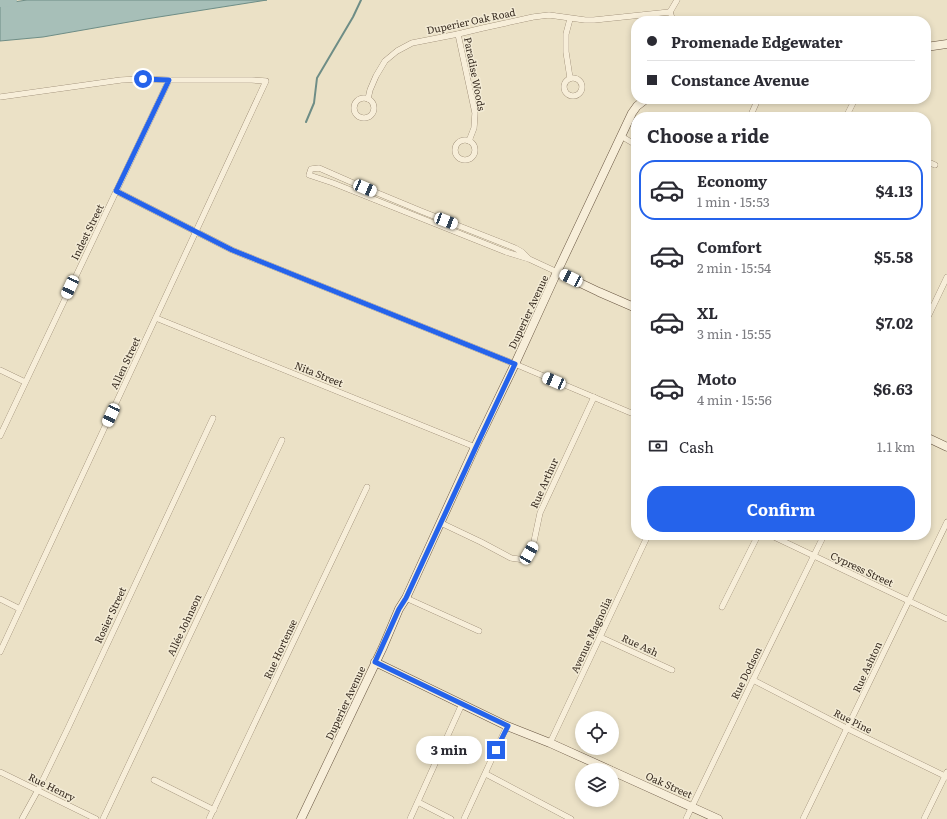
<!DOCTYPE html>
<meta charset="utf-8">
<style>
:root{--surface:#fff;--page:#f7f7f7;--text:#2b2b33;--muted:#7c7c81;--line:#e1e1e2;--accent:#2563eb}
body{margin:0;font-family:Literata,serif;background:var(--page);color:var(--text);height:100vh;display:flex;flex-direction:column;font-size:15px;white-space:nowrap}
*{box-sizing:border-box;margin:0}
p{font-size:13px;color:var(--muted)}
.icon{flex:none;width:22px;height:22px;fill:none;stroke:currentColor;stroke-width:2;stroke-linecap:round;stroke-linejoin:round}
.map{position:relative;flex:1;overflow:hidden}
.details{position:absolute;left:631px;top:112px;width:300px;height:428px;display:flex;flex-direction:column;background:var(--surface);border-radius:16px;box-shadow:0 2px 6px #0003}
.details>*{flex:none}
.banner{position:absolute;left:631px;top:16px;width:300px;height:88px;border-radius:16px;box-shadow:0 2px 6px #0003;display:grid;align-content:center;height:88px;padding:0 16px;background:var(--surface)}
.tools{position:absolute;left:575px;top:711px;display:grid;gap:8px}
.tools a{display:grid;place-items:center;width:44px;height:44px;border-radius:50%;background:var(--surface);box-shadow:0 2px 6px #0003;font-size:20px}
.end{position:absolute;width:18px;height:18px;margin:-9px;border:5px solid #2563eb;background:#fff;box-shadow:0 0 0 2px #fff}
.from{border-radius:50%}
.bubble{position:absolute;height:28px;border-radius:14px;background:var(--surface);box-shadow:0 2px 6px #0003;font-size:13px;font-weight:700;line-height:28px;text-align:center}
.car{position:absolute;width:12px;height:24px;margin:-12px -6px;border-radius:5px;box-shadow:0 0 3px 1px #0007;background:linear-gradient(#fff 24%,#345 0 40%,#fff 0 76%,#345 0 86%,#fff 0)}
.banner b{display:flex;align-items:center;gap:14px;height:38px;font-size:15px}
.banner b+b{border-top:1px solid var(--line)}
.banner i{width:10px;height:10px;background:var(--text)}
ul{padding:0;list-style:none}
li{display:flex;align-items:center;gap:12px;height:60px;margin:0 8px 6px;padding:0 8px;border:2px solid transparent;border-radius:16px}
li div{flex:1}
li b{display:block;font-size:15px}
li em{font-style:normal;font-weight:700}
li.selected{border-color:var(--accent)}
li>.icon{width:36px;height:36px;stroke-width:1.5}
h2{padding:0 16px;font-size:18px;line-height:48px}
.pay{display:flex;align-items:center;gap:10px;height:44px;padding:0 16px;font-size:15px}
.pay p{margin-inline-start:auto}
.primary-button{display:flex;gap:8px;margin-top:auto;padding:8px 16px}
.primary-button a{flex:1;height:46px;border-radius:16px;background:var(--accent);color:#fff;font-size:16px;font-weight:700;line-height:46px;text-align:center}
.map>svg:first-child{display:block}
.water{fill:#a7bfb8;stroke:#6e8d86}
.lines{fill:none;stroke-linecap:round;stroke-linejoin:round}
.stream{stroke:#6e8d86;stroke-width:2}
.river{stroke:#a7bfb8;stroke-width:12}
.street-casing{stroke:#85735d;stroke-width:6}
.secondary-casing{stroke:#675440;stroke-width:9}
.street{stroke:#f7eed9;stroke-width:5.5}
.secondary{stroke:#f7eed9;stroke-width:8}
.route{stroke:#2563eb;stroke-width:5}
.labels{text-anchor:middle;stroke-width:3;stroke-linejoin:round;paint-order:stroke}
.street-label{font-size:10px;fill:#372b20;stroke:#f3ebd5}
</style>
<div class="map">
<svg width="947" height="819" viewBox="0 0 947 819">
<rect width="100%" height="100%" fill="#ebe1c6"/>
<polygon class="water" points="27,0 267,0 146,19 43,37 0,41 0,4"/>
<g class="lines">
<polyline class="stream" points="306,122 314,103 317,78 353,17 361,0"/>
<polyline class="river" points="0,1 11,0"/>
<g class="street-casing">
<g id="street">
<polyline points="670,12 677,0"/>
<polyline points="670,12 673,21"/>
<polyline points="458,34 475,113 474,128 469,141"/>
<circle cx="573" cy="87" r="9"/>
<polyline points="570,78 566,52 566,34 570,19"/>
<polyline points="0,97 121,80 143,79 169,80 252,80 266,81 0,652"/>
<circle cx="364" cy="108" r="10"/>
<polyline points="368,99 370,90 376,76 385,61 397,51 412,43 458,34 483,28 533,17 549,15 585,20 594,20 670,12"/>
<polyline points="750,117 758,99"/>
<polyline points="846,117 855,99"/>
<polyline points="621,136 636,145"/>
<circle cx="465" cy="150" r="10"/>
<polyline points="926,161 935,165"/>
<polyline points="116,191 232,250 515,364 636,415"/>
<polyline points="529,259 522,252 515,248 421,211 351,182 319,168 311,169 309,175 333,183 506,252 529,259 557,272"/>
<polyline points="156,318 475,447"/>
<polyline points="926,321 947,277"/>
<polyline points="0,370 25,382"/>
<polyline points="0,436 169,80"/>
<polyline points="441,523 481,542 511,558 525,560 533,546 540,513 594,397"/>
<polyline points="770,535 947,619"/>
<polyline points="406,598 479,631"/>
<polyline points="0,599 20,609"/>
<polyline points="722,607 758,535"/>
<polyline points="600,637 672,670"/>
<polyline points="753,680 848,729 947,777"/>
<polyline points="550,743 648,535"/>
<polyline points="0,772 96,819"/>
<polyline points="486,774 571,819"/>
<polyline points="154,780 214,810"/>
<polyline points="418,802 451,819"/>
<polyline points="22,819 38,790 68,728 213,418"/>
<polyline points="103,819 282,440"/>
<polyline points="209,819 367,487"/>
<polyline points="410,819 462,704"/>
<polyline points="464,819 507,726"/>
<polyline points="686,819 753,680 824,535"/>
<polyline points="803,819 947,522"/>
<polyline points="924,819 947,772"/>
</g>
</g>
<g class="secondary-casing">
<g id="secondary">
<polyline points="926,47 947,44"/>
<polyline points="557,272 599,292 636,308"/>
<polyline points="926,437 947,447"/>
<polyline points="375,662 507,726 550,743 610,770"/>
<polyline points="612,771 718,819"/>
<polyline points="301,819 383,647 399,609 406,598 475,447 515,364 557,272 632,113 637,106 646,99"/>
</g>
</g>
<use href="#street" class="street"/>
<use href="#secondary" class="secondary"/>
</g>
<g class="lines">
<polyline class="route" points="143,79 169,80 116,191 232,250 515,364 476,447 406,598 399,609 375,662 508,726 496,750"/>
</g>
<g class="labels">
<g class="street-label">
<text transform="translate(471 21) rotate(-12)" y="4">Duperier Oak Road</text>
<text transform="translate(475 74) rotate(79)" y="4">Paradise Woods</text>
<text transform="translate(87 232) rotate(-64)" y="4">Indest Street</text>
<text transform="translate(528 312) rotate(-65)" y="4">Duperier Avenue</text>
<text transform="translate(125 363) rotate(-65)" y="4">Allen Street</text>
<text transform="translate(319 374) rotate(22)" y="4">Nita Street</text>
<text transform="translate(544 483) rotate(-66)" y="4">Rue Arthur</text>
<text transform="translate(862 569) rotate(25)" y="4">Cypress Street</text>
<text transform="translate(110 615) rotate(-65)" y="4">Rosier Street</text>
<text transform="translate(184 625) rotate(-65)" y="4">Allée Johnson</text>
<text transform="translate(591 635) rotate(-65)" y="4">Avenue Magnolia</text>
<text transform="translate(640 645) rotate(25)" y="4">Rue Ash</text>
<text transform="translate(280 649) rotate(-65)" y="4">Rue Hortense</text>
<text transform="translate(867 667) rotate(-65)" y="4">Rue Ashton</text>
<text transform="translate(746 673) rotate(-64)" y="4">Rue Dodson</text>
<text transform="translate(345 703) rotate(-65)" y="4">Duperier Avenue</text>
<text transform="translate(853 721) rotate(27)" y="4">Rue Pine</text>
<text transform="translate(669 785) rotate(24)" y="4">Oak Street</text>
<text transform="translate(52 787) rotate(26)" y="4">Rue Henry</text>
</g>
</g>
</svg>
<div class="tools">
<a><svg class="icon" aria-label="locate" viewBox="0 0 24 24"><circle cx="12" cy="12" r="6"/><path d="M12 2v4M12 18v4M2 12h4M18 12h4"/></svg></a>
<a><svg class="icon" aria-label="layers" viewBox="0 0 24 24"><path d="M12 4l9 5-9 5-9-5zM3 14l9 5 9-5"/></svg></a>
</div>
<i class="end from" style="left:143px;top:79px"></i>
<i class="end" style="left:496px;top:750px"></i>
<div class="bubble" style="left:416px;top:736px;width:66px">3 min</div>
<i class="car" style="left:365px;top:188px;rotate:113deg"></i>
<i class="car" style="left:446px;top:221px;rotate:111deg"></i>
<i class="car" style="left:571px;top:278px;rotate:296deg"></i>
<i class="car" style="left:70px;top:287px;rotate:205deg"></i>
<i class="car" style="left:554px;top:381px;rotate:293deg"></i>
<i class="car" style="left:111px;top:415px;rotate:205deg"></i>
<i class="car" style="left:529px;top:553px;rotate:30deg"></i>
<div class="banner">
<b><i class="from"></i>Promenade Edgewater</b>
<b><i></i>Constance Avenue</b>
</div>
<section class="details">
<h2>Choose a ride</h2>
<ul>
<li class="selected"><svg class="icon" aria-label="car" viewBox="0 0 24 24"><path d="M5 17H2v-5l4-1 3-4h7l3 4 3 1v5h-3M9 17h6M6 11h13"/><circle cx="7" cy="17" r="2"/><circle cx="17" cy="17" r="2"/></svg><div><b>Economy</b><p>1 min · 15:53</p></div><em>$4.13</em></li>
<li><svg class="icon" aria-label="car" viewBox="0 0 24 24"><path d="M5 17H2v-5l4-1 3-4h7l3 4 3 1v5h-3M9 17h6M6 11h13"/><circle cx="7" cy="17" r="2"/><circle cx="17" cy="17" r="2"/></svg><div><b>Comfort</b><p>2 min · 15:54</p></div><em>$5.58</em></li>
<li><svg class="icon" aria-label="car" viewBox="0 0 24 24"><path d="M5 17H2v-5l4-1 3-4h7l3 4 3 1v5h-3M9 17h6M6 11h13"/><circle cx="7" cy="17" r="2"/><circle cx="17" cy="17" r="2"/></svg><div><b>XL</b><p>3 min · 15:55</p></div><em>$7.02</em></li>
<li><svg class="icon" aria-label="car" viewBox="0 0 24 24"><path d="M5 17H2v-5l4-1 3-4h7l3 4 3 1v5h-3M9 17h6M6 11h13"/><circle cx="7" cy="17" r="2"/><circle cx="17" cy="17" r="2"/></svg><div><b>Moto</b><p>4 min · 15:56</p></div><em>$6.63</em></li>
</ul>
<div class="pay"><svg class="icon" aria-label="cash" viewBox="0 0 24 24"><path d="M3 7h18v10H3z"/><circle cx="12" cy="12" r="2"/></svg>Cash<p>1.1 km</p></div>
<div class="primary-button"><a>Confirm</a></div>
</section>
</div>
